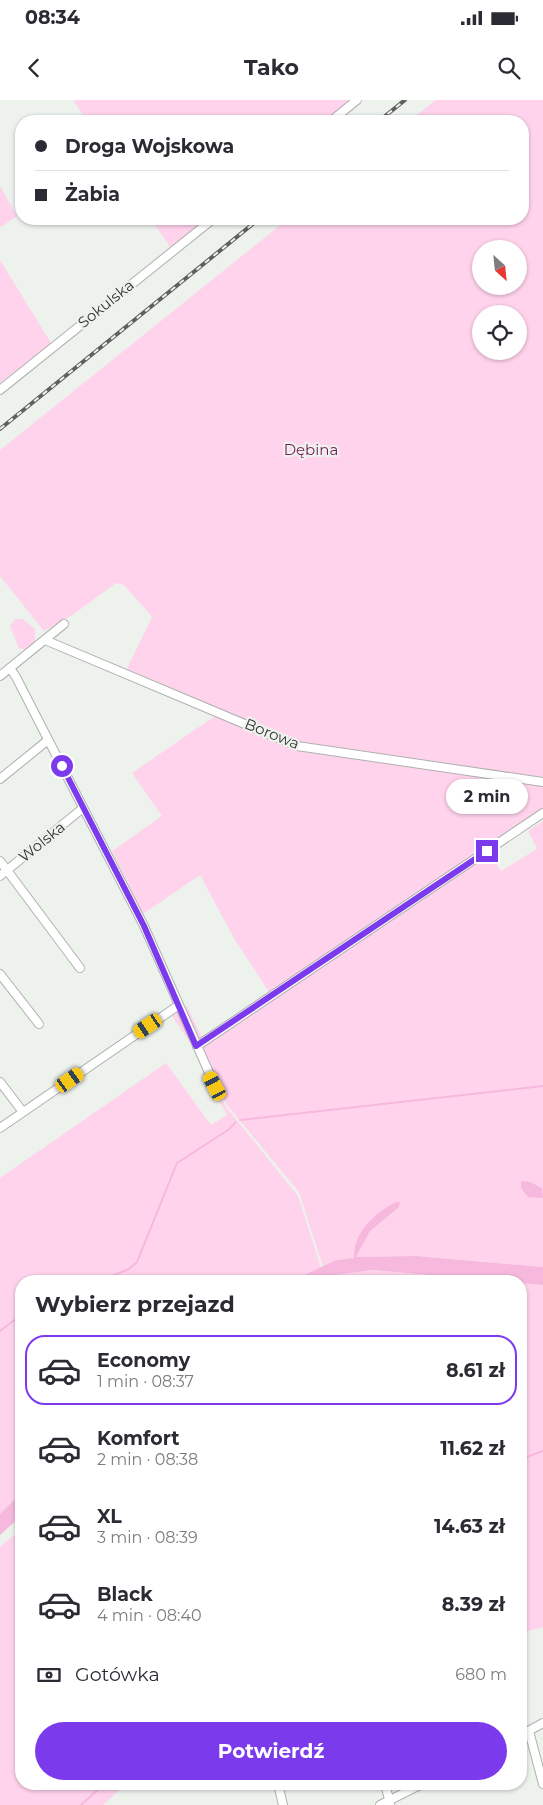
<!DOCTYPE html>
<html lang="pl">
<meta charset="utf-8">
<style>
:root{--surface:#fff;--page:#f7f7f7;--text:#2b2b33;--muted:#7c7c81;--line:#e1e1e2;--accent:#7c3aed}
body{margin:0;font-family:Montserrat,sans-serif;background:var(--page);color:var(--text);height:100vh;display:flex;flex-direction:column;font-size:19px;white-space:nowrap}
*{box-sizing:border-box;margin:0}
p{font-size:16px;color:var(--muted)}
.icon{flex:none;width:28px;height:28px;fill:none;stroke:currentColor;stroke-width:2;stroke-linecap:round;stroke-linejoin:round}
.map{position:relative;flex:1;overflow:hidden}
.panel{position:absolute;left:15px;top:1175px;width:512px;height:515px;display:flex;flex-direction:column;background:var(--surface);border-radius:20px;box-shadow:0 1px 4px #0004}
.panel>*{flex:none}
.top-card{position:absolute;left:15px;top:15px;width:514px;height:110px;border-radius:20px;box-shadow:0 1px 4px #0004;display:grid;align-content:center;height:110px;padding:0 20px;background:var(--surface)}
.needle{width:32px;rotate:153deg}
.fabs{position:absolute;left:472px;top:140px;display:grid;gap:10px}
.fabs a{display:grid;place-items:center;width:55px;height:55px;border-radius:50%;background:var(--surface);box-shadow:0 1px 4px #0004;font-size:25px}
.end{position:absolute;width:22px;height:22px;margin:-11px;border:6px solid #7c3aed;background:#fff;box-shadow:0 0 0 2px #fff}
.from{border-radius:50%}
.bubble{position:absolute;height:35px;border-radius:18px;background:var(--surface);box-shadow:0 1px 4px #0004;font-size:16px;font-weight:700;line-height:35px;text-align:center}
.car{position:absolute;width:15px;height:30px;margin:-15px -8px;border-radius:6px;box-shadow:0 0 4px 1px #0007;background:linear-gradient(#f5c518 24%,#345 0 40%,#f5c518 0 76%,#345 0 86%,#f5c518 0)}
.top-card b{display:flex;align-items:center;gap:18px;height:48px;font-size:19px}
.top-card b+b{border-top:1px solid var(--line)}
.top-card i{width:12px;height:12px;background:var(--text)}
ul{padding:0;list-style:none}
li{display:flex;align-items:center;gap:15px;height:70px;margin:0 10px 8px;padding:0 10px;border:2px solid transparent;border-radius:20px}
li div{flex:1}
li b{display:block;font-size:19px}
li em{font-style:normal;font-weight:700}
li.on{border-color:var(--accent)}
li>.icon{width:45px;height:45px;stroke-width:1.5}
h2{padding:0 20px;font-size:22px;line-height:60px}
.pay{display:flex;align-items:center;gap:12px;height:55px;padding:0 20px;font-size:19px}
.pay p{margin-inline-start:auto}
.action{display:flex;gap:10px;margin-top:auto;padding:10px 20px}
.action a{flex:1;height:58px;border-radius:30px;background:var(--accent);color:#fff;font-size:20px;font-weight:700;line-height:58px;text-align:center}
.status{display:flex;justify-content:space-between;align-items:center;height:35px;padding:0 25px;background:var(--surface);direction:ltr}
.status svg{height:14px;fill:currentColor}
header{display:flex;justify-content:space-between;align-items:center;height:65px;padding:0 20px;background:var(--surface);font-size:22px;font-weight:700}
.map>svg:first-child{display:block}
.green{fill:#ffd3ec;fill-rule:evenodd}
.water{fill:#f7b8dd}
.lines{fill:none;stroke-linecap:round;stroke-linejoin:round}
.stream{stroke:#f7b8dd;stroke-width:2}
.minor-casing{stroke:#aeb2ae;stroke-width:10}
.minor{stroke:#fff;stroke-width:8}
.rail-casing{stroke:#5e605e;stroke-width:4}
.rail{stroke:#edf2ed;stroke-width:2;stroke-dasharray:5.5;stroke-linecap:butt}
.route{stroke:#7c3aed;stroke-width:6}
.labels{text-anchor:middle;stroke-width:4.5;stroke-linejoin:round;paint-order:stroke}
.street-label{font-size:15px;fill:#353635;stroke:#edf2ed}
.park-label{font-size:15px;fill:#751c59;stroke:#edf2ed}
</style>
<div class="status"><b>08:34</b><svg viewBox="0 0 49 12"><path d="M0 12V9h3v3zM5 12V6h3v6zM10 12V3h3v9zM15 12V0h3v12zM26 1h20v11H26zM47 4h2v5h-2z"/></svg></div>
<header><svg class="icon" aria-label="back" viewBox="0 0 24 24"><path d="M15 5l-7 7 7 7"/></svg>Tako<svg class="icon" aria-label="search" viewBox="0 0 24 24"><circle cx="10" cy="10" r="6"/><path d="M15 15l6 6"/></svg></header>
<div class="map">
<svg width="543" height="1705" viewBox="0 0 543 1705">
<rect width="100%" height="100%" fill="#edf2ed"/>
<g class="green">
<polygon points="73,0 347,0 348,1 324,21 87,21"/>
<path d="M436,0h107v708l-57,40 15,23 36,-22 -9,-18 15,-10v446l-127,-11 -55,1 -25,3 -13,7 -24,-75 -72,-87 -9,-17 -34,-80 3,-2 15,32 67,-46 -34,-52 -35,-65 -57,39 -31,-63 50,-35 -30,-43 83,-57 -92,-39 29,-60 -28,-32 -8,-2 -42,31 -30,17 -44,-55v-126l288,-231h234v-98h-113zM481,149h38v37h-38zM481,214h38v37h-38z"/>
<polygon points="0,86 17,116 1,127 0,125"/>
<polygon points="151,119 205,119 170,147"/>
<polygon points="0,160 51,243 0,283"/>
<polygon points="15,519 23,519 35,529 35,543 26,550 19,548 10,526"/>
<polygon points="178,912 214,987 227,1008 298,1096 321,1168 292,1181 21,1181 21,1393 0,1414 0,1078 166,963 211,1025 227,1015 208,981 190,942 172,916"/>
<polygon points="372,1170 496,1181 327,1181 335,1175"/>
<polygon points="521,1183 543,1185 543,1527 521,1533"/>
<polygon points="21,1429 21,1684 126,1684 103,1705 0,1705 0,1447"/>
</g>
<g class="water">
<polygon points="521,1081 530,1082 542,1088 543,1098 528,1097 521,1088"/>
<path d="M396,1102h4l-1,5 -29,24 -14,26 60,-1 127,11v18l-171,-15 -37,5 -10,6h-33l44,-21 18,-2c-1,-26 21,-45 42,-56z"/>
<polygon points="21,1393 21,1416 0,1435 0,1414"/>
</g>
<g class="lines">
<g class="stream">
<polyline points="240,1020 543,986"/>
<polyline points="99,1181 129,1169 137,1162 177,1063 228,1030 236,1022"/>
<polyline points="0,1231 21,1215"/>
<polyline points="521,1359 543,1351"/>
<polyline points="81,1705 104,1684"/>
</g>
<g class="minor-casing">
<g id="minor">
<polyline points="331,21 357,0"/>
<polyline points="0,290 213,119"/>
<polyline points="45,540 297,646 543,682"/>
<polyline points="10,568 16,577 144,826 215,986"/>
<polyline points="0,576 64,524"/>
<polyline points="0,679 48,640"/>
<polyline points="0,761 80,868"/>
<polyline points="0,776 83,708"/>
<polyline points="0,874 39,924"/>
<polyline points="197,946 543,713"/>
<polyline points="0,982 23,1012"/>
<polyline points="0,1028 179,905"/>
<polyline points="529,1631 543,1684"/>
<polyline points="521,1635 543,1623"/>
<polyline points="278,1684 283,1705"/>
<polyline points="385,1684 390,1703"/>
<polyline points="380,1705 422,1684"/>
</g>
</g>
<use href="#minor" class="minor"/>
<g class="rail-casing">
<g id="rail">
<polyline points="379,21 405,0"/>
<polyline points="0,329 259,119"/>
</g>
</g>
<use href="#rail" class="rail"/>
</g>
<g class="lines">
<polyline class="route" points="62,666 144,826 196,946 487,751"/>
</g>
<g class="labels">
<g class="street-label">
<text transform="translate(106 204) rotate(-39)" y="5">Sokulska</text>
<text transform="translate(272 634) rotate(22)" y="5">Borowa</text>
<text transform="translate(42 742) rotate(-39)" y="5">Wolska</text>
</g>
<g class="park-label">
<text x="311" y="355">Dębina</text>
</g>
</g>
</svg>
<div class="fabs">
<a><svg class="needle" viewBox="-14 -14 28 28"><path d="M0-13l5 13h-10z" fill="#e53935"/><path d="M0 13l5-13h-10z" fill="#7c7c81"/></svg></a>
<a><svg class="icon" aria-label="locate" viewBox="0 0 24 24"><circle cx="12" cy="12" r="6"/><path d="M12 2v4M12 18v4M2 12h4M18 12h4"/></svg></a>
</div>
<i class="end from" style="left:62px;top:666px"></i>
<i class="end" style="left:487px;top:751px"></i>
<div class="bubble" style="left:446px;top:679px;width:82px">2 min</div>
<i class="car" style="left:148px;top:926px;rotate:236deg"></i>
<i class="car" style="left:70px;top:980px;rotate:55deg"></i>
<i class="car" style="left:215px;top:986px;rotate:332deg"></i>
<div class="top-card">
<b><i class="from"></i>Droga Wojskowa</b>
<b><i></i>Żabia</b>
</div>
<section class="panel">
<h2>Wybierz przejazd</h2>
<ul>
<li class="on"><svg class="icon" aria-label="car" viewBox="0 0 24 24"><path d="M5 17H2v-5l4-1 3-4h7l3 4 3 1v5h-3M9 17h6M6 11h13"/><circle cx="7" cy="17" r="2"/><circle cx="17" cy="17" r="2"/></svg><div><b>Economy</b><p>1 min · 08:37</p></div><em>8.61 zł</em></li>
<li><svg class="icon" aria-label="car" viewBox="0 0 24 24"><path d="M5 17H2v-5l4-1 3-4h7l3 4 3 1v5h-3M9 17h6M6 11h13"/><circle cx="7" cy="17" r="2"/><circle cx="17" cy="17" r="2"/></svg><div><b>Komfort</b><p>2 min · 08:38</p></div><em>11.62 zł</em></li>
<li><svg class="icon" aria-label="car" viewBox="0 0 24 24"><path d="M5 17H2v-5l4-1 3-4h7l3 4 3 1v5h-3M9 17h6M6 11h13"/><circle cx="7" cy="17" r="2"/><circle cx="17" cy="17" r="2"/></svg><div><b>XL</b><p>3 min · 08:39</p></div><em>14.63 zł</em></li>
<li><svg class="icon" aria-label="car" viewBox="0 0 24 24"><path d="M5 17H2v-5l4-1 3-4h7l3 4 3 1v5h-3M9 17h6M6 11h13"/><circle cx="7" cy="17" r="2"/><circle cx="17" cy="17" r="2"/></svg><div><b>Black</b><p>4 min · 08:40</p></div><em>8.39 zł</em></li>
</ul>
<div class="pay"><svg class="icon" aria-label="cash" viewBox="0 0 24 24"><path d="M3 7h18v10H3z"/><circle cx="12" cy="12" r="2"/></svg>Gotówka<p>680 m</p></div>
<div class="action"><a>Potwierdź</a></div>
</section>
</div>
